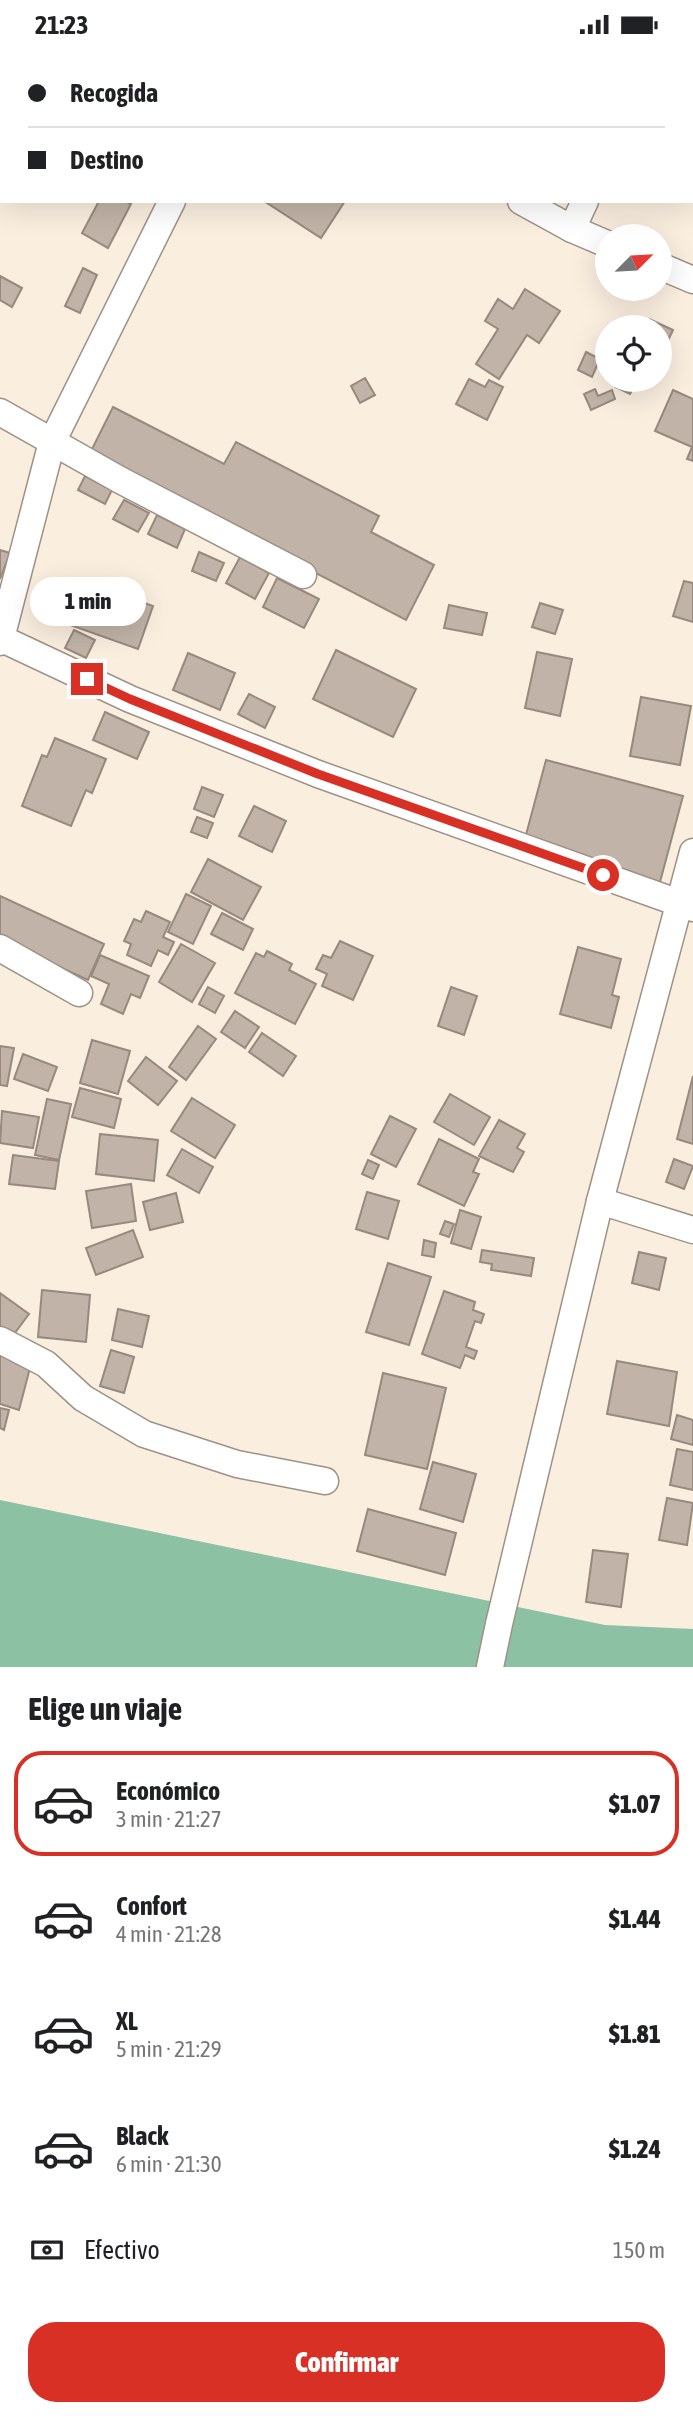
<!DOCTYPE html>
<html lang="es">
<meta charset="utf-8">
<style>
:root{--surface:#fff;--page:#f6f6f6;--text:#202124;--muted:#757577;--line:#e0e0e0;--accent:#d93025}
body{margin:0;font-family:"Asap Condensed",sans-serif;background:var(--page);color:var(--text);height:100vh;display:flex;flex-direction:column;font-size:26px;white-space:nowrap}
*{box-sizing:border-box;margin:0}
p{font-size:23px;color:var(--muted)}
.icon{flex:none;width:38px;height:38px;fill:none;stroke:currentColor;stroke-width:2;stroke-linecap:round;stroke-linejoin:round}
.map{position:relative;height:1618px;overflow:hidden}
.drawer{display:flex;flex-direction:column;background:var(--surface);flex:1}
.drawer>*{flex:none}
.guide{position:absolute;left:0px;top:0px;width:693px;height:154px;box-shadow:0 7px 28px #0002;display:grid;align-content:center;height:154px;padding:0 28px;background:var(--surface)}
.needle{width:46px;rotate:66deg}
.buttons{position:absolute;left:595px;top:175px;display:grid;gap:14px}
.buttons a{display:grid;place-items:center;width:77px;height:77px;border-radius:50%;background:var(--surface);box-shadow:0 7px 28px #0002;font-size:35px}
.end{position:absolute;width:32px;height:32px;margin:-16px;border:9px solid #d93025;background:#fff;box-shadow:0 0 0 4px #fff}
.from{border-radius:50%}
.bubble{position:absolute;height:49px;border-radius:24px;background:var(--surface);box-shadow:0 7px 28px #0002;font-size:23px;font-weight:800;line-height:49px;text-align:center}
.guide b{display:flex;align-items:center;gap:24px;height:66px;font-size:26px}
.guide b+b{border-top:2px solid var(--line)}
.guide i{width:18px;height:18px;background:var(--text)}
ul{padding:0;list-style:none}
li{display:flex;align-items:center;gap:21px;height:105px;margin:0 14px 10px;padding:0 14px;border:4px solid transparent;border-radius:28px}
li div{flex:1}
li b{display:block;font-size:26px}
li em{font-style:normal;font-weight:800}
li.selected{border-color:var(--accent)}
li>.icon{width:63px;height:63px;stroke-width:1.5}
h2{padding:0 28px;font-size:32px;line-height:84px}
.pay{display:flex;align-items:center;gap:18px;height:77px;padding:0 28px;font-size:26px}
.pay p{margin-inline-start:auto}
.button{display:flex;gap:14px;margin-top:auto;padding:14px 28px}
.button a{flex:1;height:80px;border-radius:28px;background:var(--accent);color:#fff;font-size:28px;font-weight:800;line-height:80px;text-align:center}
.status{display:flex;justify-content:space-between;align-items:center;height:49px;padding:0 35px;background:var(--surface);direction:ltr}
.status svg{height:19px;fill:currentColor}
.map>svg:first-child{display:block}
.forest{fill:#8cc2a3}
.building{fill:#c1b3a7;stroke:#97897e;stroke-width:2}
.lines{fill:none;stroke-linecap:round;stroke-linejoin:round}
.minor-casing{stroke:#9d9285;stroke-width:29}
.minor{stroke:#fff;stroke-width:26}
.route{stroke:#d93025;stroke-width:9}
</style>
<div class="status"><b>21:23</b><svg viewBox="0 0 49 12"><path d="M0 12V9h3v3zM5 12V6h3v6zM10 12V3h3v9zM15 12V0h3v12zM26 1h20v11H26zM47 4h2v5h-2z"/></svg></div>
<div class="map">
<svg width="693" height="1618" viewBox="0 0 693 1618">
<rect width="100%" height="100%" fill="#faeedf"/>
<polygon class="forest" points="0,1451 605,1576 693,1580 693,1618 0,1618"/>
<g class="building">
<polygon points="532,0 577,0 531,2"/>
<polygon points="99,152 125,152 131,155 108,199 82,184"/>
<polygon points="264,152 345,152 321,189"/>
<polygon points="83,219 97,226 80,264 65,257"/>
<polygon points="0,227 22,239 12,258 0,251"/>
<polygon points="525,240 560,262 539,294 527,286 499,330 476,315 498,280 485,272 498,250 513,260"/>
<polygon points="649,270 673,281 660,308 660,278 645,278"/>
<polygon points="586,303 600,310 592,328 578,321"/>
<polygon points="365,329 375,346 360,354 351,337"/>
<polygon points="469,330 485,338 489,331 503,338 487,371 456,355"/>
<polygon points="620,331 638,331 630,345 616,338"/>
<polygon points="595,340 598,347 612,341 615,350 591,361 584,345"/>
<polygon points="673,341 693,350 693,412 687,410 692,398 655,382"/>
<polygon points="113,358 224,415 236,393 379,467 371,483 434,516 406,571 89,406"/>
<polygon points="85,427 112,441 105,455 78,441"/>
<polygon points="124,451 149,464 138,483 113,470"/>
<polygon points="157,466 185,480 177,499 148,485"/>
<polygon points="0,501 10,504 0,530"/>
<polygon points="199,503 224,514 216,532 192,522"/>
<polygon points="240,508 269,524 255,550 226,534"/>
<polygon points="277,529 319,550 304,579 263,558"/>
<polygon points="85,532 153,557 138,600 70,576"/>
<polygon points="684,532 693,534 693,573 673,567"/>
<polygon points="540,554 563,561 555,585 532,578"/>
<polygon points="449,556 487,564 482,586 444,579"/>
<polygon points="74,581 95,591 86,609 65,599"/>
<polygon points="336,601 416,640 393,688 313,650"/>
<polygon points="537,603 572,610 560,667 525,659"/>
<polygon points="188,604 235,624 220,661 173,641"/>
<polygon points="249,645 275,658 265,679 238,665"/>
<polygon points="641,648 691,657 680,716 630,707"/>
<polygon points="105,663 149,683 137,710 93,691"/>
<polygon points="55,689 106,710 92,744 86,741 71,777 22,757 42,706 47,708"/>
<polygon points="546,711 683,747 660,833 523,797"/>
<polygon points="202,738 223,746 214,768 194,760"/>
<polygon points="254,757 286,772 272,803 239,787"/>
<polygon points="197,768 213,774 207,789 191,783"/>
<polygon points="208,810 261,838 243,871 191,843"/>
<polygon points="186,845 211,857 193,895 168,883"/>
<polygon points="0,847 104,895 88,931 0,891"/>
<polygon points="146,862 170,873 163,888 174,893 168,906 158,901 151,917 127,906 131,895 124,892 134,870 141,873"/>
<polygon points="222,864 253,880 243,901 211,885"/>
<polygon points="340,892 373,907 353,951 322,937 327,925 316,920 323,906 331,909"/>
<polygon points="181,895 215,914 192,953 159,933"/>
<polygon points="578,898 621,910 612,946 619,948 611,979 560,965"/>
<polygon points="267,902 292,915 289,921 316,935 295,975 235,944 256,904 264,908"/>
<polygon points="100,906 149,927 140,949 131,945 123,965 101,955 109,935 91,927"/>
<polygon points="208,938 224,947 215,964 199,955"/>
<polygon points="451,938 477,947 464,986 438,977"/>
<polygon points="235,962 259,978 245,999 221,983"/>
<polygon points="198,977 216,990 186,1031 169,1018"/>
<polygon points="262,984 296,1007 283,1027 249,1003"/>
<polygon points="92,991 130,1002 118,1045 80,1034"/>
<polygon points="0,997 14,999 7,1037 0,1036"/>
<polygon points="23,1005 57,1018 48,1042 14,1030"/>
<polygon points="146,1008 177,1032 158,1056 128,1032"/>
<polygon points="693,1027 693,1095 677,1090"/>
<polygon points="80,1039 121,1050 114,1079 72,1068"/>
<polygon points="450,1045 490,1068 474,1096 434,1073"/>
<polygon points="192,1049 235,1076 215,1109 171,1082"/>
<polygon points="47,1050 71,1055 59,1111 35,1106"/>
<polygon points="2,1062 39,1068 33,1099 0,1094"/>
<polygon points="390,1067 416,1080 396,1118 371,1105"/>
<polygon points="499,1071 525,1085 517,1099 524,1103 513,1123 479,1107"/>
<polygon points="100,1085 158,1091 154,1132 96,1125"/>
<polygon points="439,1090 479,1110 473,1123 479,1125 464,1157 418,1135"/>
<polygon points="182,1100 213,1118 199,1144 167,1126"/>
<polygon points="13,1106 59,1112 55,1140 9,1135"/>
<polygon points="674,1110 693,1117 684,1140 666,1133"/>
<polygon points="368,1111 379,1116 373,1130 362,1125"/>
<polygon points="131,1135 136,1172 92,1179 86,1142"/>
<polygon points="367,1143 399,1152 388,1190 356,1180"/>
<polygon points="176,1144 183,1173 150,1181 143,1153"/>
<polygon points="460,1161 481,1168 471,1200 451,1194"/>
<polygon points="445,1172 454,1175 449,1188 440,1185"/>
<polygon points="133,1181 143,1208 96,1226 86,1199"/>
<polygon points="424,1191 436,1194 434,1208 422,1206"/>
<polygon points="482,1201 534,1209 531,1227 491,1221 492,1215 480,1213"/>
<polygon points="639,1203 666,1209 659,1241 632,1234"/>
<polygon points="388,1214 431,1228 409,1296 366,1283"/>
<polygon points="42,1241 90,1246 86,1293 38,1288"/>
<polygon points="444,1242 475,1253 473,1261 484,1265 481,1274 475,1272 466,1298 477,1302 474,1310 465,1306 460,1319 422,1305"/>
<polygon points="0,1244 29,1265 8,1293 0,1287"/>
<polygon points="118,1260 149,1267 142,1298 112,1291"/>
<polygon points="111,1301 134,1308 124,1344 100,1337"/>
<polygon points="0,1306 31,1315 19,1361 0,1355"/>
<polygon points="617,1312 677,1323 669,1377 607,1365"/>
<polygon points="383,1324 446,1339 427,1420 365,1406"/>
<polygon points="0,1359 9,1361 4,1381 0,1379"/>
<polygon points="677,1366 693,1371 693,1396 671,1390"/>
<polygon points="677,1400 693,1403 693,1441 670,1436"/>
<polygon points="433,1413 476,1425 463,1473 420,1460"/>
<polygon points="667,1449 693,1454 687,1496 659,1491"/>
<polygon points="368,1460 456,1484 445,1526 357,1502"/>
<polygon points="593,1501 628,1505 621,1558 586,1553"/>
</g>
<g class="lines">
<g class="minor-casing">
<g id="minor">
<polyline points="244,0 247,2"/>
<polyline points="652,2 653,0"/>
<polyline points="521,152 572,180 607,195"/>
<polyline points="572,180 585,152"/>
<polyline points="660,217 693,231"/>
<polyline points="0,363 120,431 303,526"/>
<polyline points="0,589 130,650 318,725 693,859"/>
<polyline points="0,593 52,393 172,152"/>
<polyline points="0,899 79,944"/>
<polyline points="600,1152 693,1181"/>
<polyline points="0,1291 46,1315 83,1349 144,1385 237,1415 325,1432"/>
<polyline points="490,1618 499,1575 600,1152 693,803"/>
</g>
</g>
<use href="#minor" class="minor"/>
</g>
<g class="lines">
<polyline class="route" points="87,630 130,650 318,725 603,826"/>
</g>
</svg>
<div class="buttons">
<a><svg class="needle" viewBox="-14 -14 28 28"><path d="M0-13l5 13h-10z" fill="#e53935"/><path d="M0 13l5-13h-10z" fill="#757577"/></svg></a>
<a><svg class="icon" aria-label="locate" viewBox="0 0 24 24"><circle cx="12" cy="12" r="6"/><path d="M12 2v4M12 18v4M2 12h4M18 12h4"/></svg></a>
</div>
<i class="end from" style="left:603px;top:826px"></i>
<i class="end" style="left:87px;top:630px"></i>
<div class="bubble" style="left:30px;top:528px;width:116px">1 min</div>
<div class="guide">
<b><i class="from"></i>Recogida</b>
<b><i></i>Destino</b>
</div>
</div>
<section class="drawer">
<h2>Elige un viaje</h2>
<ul>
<li class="selected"><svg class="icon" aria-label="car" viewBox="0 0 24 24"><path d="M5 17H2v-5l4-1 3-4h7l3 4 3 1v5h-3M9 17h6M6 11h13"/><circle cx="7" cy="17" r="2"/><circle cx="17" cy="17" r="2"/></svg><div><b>Económico</b><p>3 min · 21:27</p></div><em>$1.07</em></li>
<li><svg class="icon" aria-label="car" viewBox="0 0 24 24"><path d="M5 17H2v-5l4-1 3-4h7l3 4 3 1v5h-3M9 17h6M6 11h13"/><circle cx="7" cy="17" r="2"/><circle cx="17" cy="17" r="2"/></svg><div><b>Confort</b><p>4 min · 21:28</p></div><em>$1.44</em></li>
<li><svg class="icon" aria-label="car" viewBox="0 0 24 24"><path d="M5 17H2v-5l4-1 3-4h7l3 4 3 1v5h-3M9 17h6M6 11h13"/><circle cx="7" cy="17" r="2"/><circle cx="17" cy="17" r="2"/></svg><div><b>XL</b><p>5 min · 21:29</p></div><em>$1.81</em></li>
<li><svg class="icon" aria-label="car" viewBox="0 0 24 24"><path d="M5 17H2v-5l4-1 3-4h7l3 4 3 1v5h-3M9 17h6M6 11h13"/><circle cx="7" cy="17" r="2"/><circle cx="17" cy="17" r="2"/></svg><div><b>Black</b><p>6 min · 21:30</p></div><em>$1.24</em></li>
</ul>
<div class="pay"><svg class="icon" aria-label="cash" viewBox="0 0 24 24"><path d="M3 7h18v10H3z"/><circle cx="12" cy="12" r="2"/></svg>Efectivo<p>150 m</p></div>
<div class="button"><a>Confirmar</a></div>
</section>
